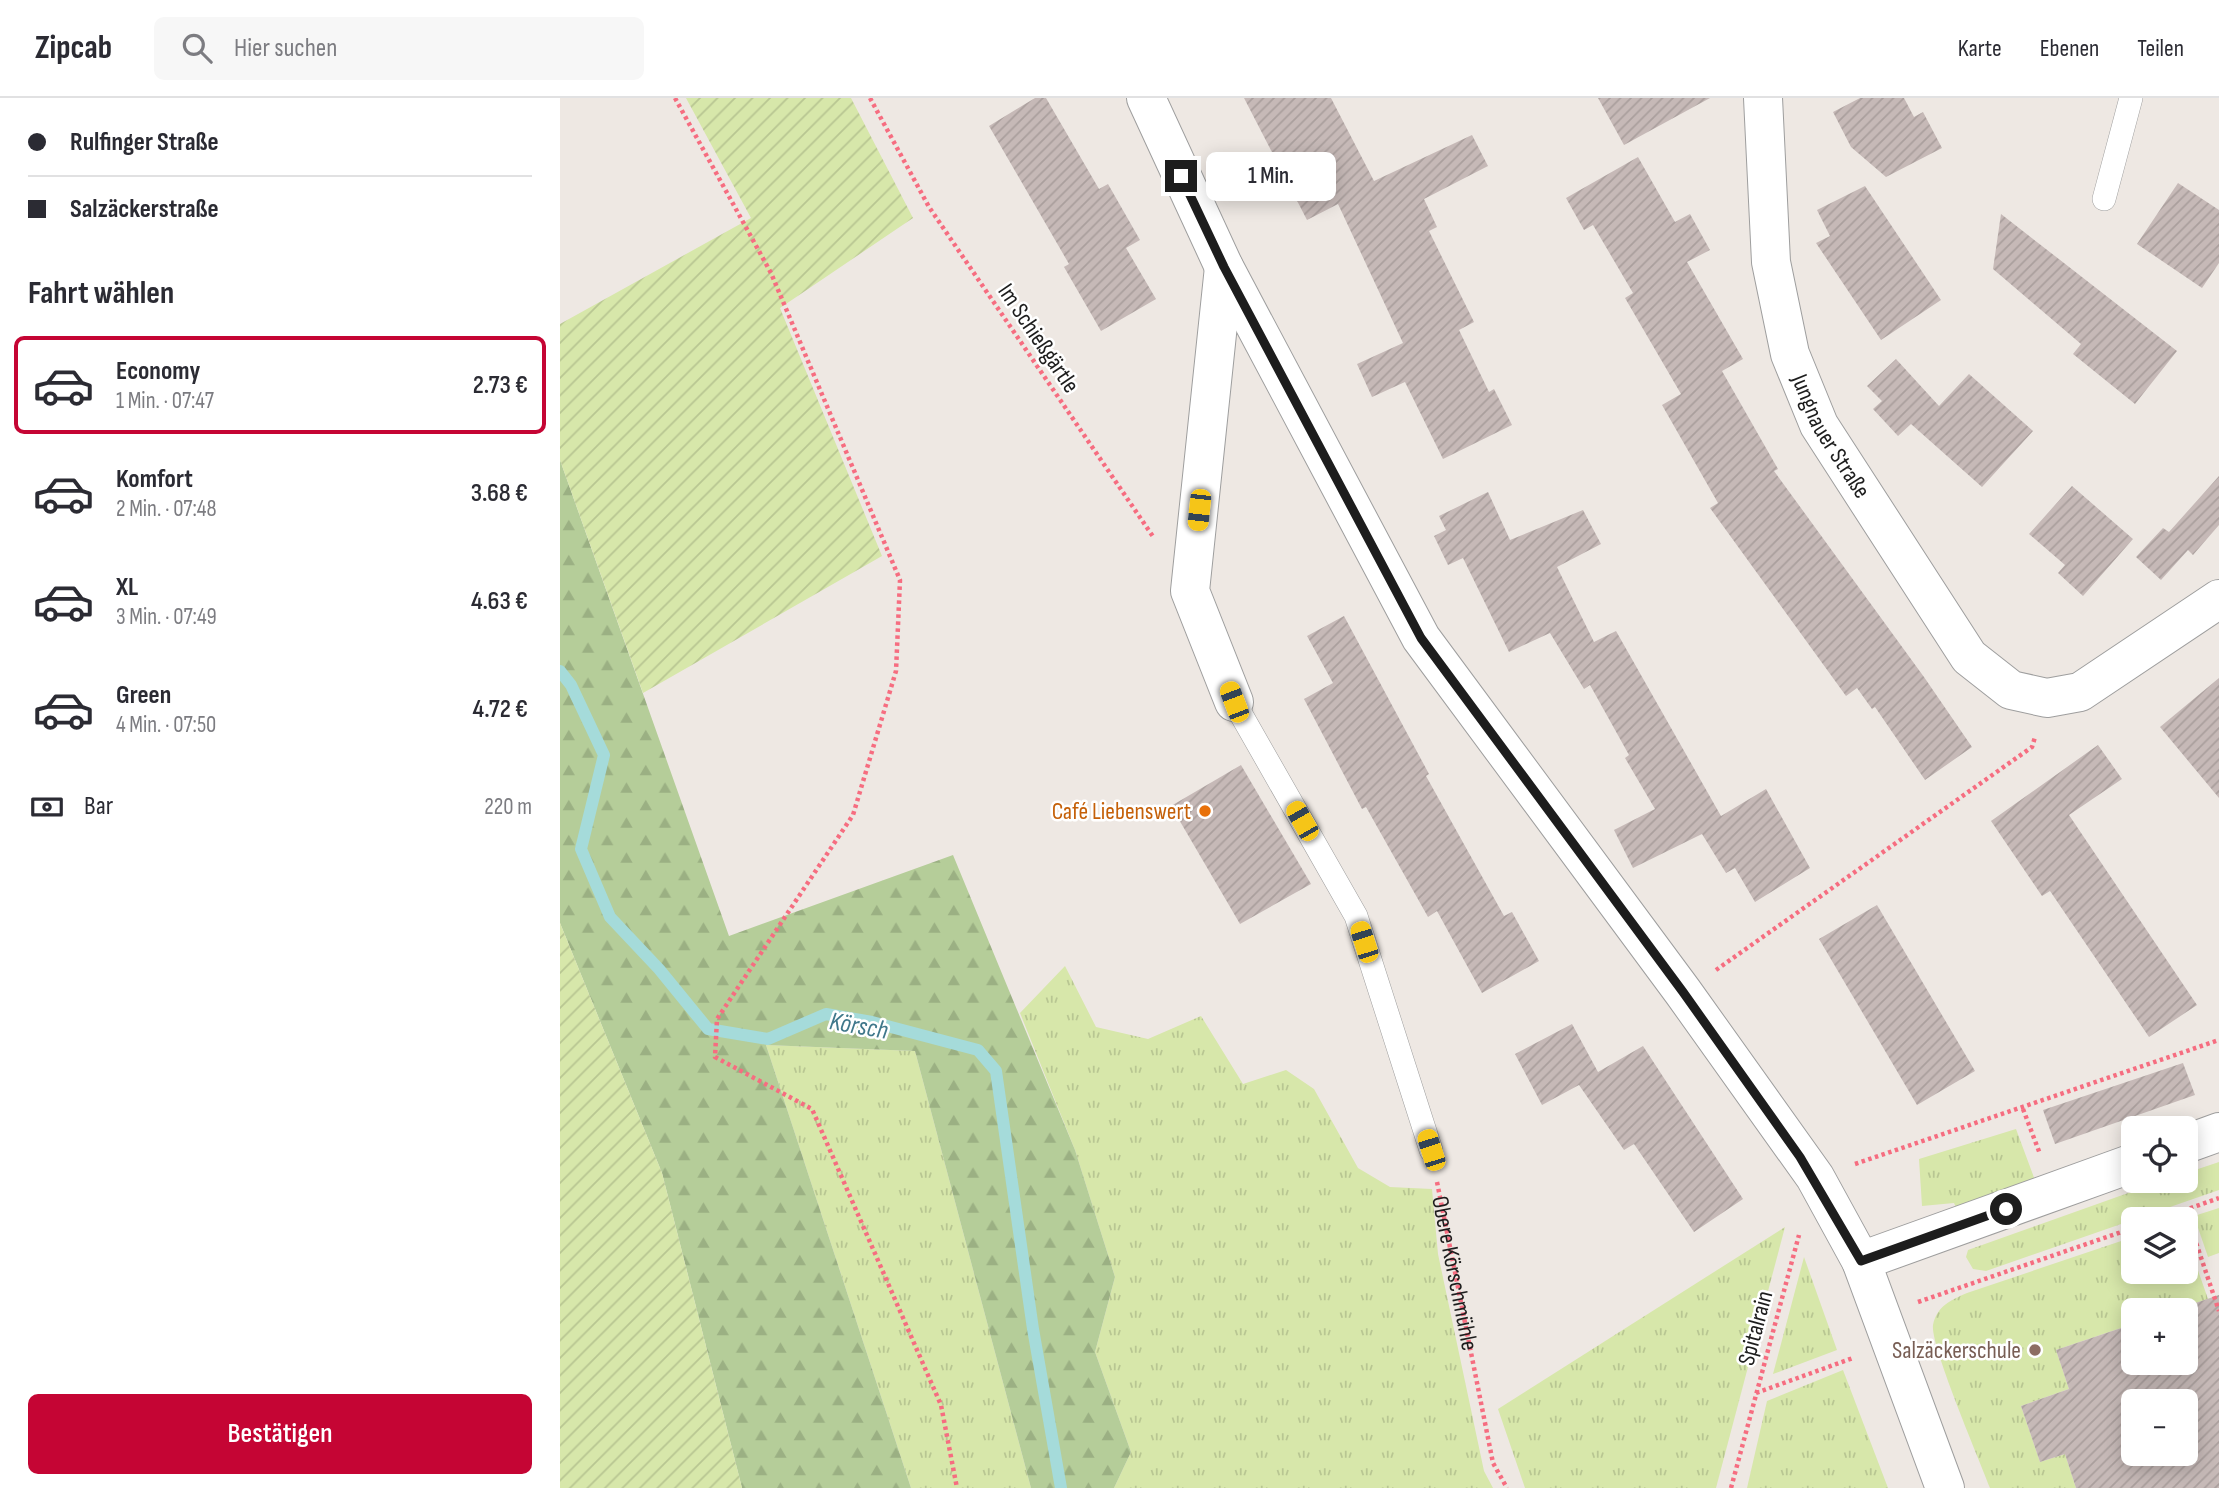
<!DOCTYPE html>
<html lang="de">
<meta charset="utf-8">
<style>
:root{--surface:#fff;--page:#f7f7f7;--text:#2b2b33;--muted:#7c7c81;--line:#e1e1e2;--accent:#c50534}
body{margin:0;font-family:"Sofia Sans Condensed",sans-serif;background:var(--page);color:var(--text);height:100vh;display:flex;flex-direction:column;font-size:26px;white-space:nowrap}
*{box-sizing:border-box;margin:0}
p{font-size:23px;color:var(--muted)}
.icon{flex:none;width:38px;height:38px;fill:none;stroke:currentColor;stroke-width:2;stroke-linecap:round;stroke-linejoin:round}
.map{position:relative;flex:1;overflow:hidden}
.panel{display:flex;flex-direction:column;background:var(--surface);width:560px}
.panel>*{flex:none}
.hud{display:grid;align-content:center;height:154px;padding:0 28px;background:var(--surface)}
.tools{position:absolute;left:1561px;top:1018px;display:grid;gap:14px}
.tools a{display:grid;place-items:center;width:77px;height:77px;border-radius:10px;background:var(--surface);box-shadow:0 4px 18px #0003;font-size:35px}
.end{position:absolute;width:32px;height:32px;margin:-16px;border:9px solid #1d1d1d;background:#fff;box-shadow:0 0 0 4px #fff}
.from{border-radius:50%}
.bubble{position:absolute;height:49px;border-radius:10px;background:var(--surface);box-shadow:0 4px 18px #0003;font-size:23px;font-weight:600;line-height:49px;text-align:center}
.car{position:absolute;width:21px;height:42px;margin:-21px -10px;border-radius:9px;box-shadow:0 0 5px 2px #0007;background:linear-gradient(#f5c518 24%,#345 0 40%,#f5c518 0 76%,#345 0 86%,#f5c518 0)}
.hud b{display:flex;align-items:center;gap:24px;height:66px;font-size:26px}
.hud b+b{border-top:2px solid var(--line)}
.hud i{width:18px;height:18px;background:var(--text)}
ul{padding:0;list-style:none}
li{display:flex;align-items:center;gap:21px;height:98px;margin:0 14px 10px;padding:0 14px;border:4px solid transparent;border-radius:10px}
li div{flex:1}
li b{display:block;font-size:26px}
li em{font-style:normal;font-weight:600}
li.on{border-color:var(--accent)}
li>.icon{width:63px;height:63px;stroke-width:1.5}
h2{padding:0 28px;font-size:32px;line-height:84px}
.pay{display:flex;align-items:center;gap:18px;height:77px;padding:0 28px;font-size:26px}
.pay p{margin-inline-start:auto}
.primary-button{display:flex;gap:14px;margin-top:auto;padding:14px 28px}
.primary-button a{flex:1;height:80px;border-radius:10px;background:var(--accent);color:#fff;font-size:28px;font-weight:600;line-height:80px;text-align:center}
header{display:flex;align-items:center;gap:42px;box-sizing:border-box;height:98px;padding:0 35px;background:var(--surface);border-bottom:2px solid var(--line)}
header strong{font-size:33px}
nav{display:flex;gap:38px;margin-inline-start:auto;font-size:24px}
.search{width:490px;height:63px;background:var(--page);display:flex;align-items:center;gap:18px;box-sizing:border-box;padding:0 24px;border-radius:10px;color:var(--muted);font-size:26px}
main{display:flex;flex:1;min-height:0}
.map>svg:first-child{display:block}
.grass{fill:url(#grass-tufts)}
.forest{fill:url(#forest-firs)}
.garden{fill:url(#garden-furrows)}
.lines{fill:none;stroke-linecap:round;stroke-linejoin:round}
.stream{stroke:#a5dbda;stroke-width:12}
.building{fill:url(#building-hatch);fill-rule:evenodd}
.lane-casing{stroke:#9e9e9e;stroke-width:24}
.street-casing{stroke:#9e9e9e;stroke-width:40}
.path{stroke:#f66d80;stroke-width:4.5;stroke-dasharray:3.5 3.5;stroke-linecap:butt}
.lane{stroke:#fff;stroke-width:23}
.street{stroke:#fff;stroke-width:38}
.route{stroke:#1d1d1d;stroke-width:9}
.food-dot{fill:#e8710a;stroke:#fff;stroke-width:2.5}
.education-dot{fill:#8d6e63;stroke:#fff;stroke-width:2.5}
.labels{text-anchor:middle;stroke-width:5;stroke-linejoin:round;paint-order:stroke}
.street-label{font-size:24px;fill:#1d1d1d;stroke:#fff}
.food-label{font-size:24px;fill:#c56008;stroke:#fff;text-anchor:end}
.education-label{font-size:24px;fill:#785e54;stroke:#fff;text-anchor:end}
.water-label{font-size:26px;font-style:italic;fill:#40788b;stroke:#fff}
</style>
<header>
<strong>Zipcab</strong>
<div class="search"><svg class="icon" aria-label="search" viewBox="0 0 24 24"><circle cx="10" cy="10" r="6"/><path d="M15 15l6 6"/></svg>Hier suchen</div>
<nav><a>Karte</a><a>Ebenen</a><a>Teilen</a></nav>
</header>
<main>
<section class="panel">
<div class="hud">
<b><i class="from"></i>Rulfinger Straße</b>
<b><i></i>Salzäckerstraße</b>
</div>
<h2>Fahrt wählen</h2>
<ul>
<li class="on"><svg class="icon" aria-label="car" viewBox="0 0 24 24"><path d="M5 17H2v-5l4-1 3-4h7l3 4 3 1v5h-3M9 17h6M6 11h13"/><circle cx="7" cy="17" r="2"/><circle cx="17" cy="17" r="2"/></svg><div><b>Economy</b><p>1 Min. · 07:47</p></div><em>2.73 €</em></li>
<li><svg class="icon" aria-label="car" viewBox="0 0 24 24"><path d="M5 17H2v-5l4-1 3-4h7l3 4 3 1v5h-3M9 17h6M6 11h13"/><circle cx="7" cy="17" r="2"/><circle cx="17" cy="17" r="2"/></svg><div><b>Komfort</b><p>2 Min. · 07:48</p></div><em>3.68 €</em></li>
<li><svg class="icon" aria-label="car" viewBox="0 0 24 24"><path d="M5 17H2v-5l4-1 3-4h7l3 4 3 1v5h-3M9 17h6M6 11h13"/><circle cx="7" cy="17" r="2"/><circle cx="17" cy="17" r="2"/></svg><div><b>XL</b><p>3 Min. · 07:49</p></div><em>4.63 €</em></li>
<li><svg class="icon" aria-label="car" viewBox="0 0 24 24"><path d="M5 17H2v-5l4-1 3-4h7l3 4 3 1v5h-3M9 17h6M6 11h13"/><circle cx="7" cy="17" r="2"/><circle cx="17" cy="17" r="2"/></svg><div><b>Green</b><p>4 Min. · 07:50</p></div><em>4.72 €</em></li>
</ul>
<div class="pay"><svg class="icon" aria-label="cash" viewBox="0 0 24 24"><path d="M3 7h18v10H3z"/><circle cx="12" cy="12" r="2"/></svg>Bar<p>220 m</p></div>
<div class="primary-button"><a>Bestätigen</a></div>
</section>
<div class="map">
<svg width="1659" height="1390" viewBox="0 0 1659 1390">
<defs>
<pattern id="grass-tufts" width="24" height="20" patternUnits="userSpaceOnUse" patternTransform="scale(1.75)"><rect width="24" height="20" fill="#d7e7aa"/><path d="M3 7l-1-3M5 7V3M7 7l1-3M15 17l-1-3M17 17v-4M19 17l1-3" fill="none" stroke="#b8c692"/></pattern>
<pattern id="forest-firs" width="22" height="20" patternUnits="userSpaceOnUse" patternTransform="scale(1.75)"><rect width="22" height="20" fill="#b5cd99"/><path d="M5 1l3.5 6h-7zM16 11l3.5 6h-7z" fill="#9bb083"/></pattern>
<pattern id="garden-furrows" width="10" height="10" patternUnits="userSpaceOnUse" patternTransform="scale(1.75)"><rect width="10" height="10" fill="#d7e7aa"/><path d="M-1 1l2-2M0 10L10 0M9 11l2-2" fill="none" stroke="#b8c692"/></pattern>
<pattern id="building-hatch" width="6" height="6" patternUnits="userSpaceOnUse" patternTransform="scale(1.75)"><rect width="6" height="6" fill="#c6b9b7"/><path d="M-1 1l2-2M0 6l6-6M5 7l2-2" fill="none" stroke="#aa9f9d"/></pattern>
</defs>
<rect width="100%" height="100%" fill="#eee8e3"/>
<g class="grass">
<polygon points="505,868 536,929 588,941 641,918 683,986 726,972 754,991 798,1070 830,1089 872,1091 878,1156 924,1373 933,1390 554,1390 571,1354 535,1254 555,1179 515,1052 460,915"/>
<polygon points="206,947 355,953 471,1390 351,1390"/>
<polygon points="1456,1031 1476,1085 1398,1114 1394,1105 1362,1108 1359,1061"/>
<polygon points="1659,1064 1659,1092 1426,1173 1413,1171 1406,1159 1408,1152 1599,1084 1626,1083 1626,1075"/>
<polygon points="1659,1110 1659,1155 1648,1159 1634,1118"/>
<polygon points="1225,1129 1156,1390 965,1390 938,1311"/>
<path d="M1626,1138l22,63 -36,12h-39v13l-77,26 13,39 -48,17 19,56 25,-8 11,34h-86c-10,-27 -60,-143 -57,-163 4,-19 18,-25 34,-32l166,-56v35h53z"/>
<polygon points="1244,1159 1277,1252 1213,1276"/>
<polygon points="1283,1272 1328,1390 1187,1390 1207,1303"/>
</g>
<polygon class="forest" points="0,362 169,838 393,757 515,1052 555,1179 535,1254 571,1354 554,1390 471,1390 355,953 206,947 351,1390 182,1390 102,1075 0,825"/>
<g class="garden">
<polygon points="126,0 291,0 353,120 220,210 322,458 83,595 0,362 0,226 191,120"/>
<polygon points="0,825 102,1075 182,1390 0,1390"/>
</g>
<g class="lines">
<polyline class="stream" points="0,573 11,587 44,657 21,751 50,819 99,871 148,931 208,941 266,916 312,924 418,952 436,973 473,1231 501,1390"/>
</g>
<g class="building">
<polygon points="475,0 486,0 539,91 548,86 580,142 566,150 596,201 541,233 504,169 509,166 429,28"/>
<polygon points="684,0 771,0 814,83 912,37 928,68 864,101 877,129 869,133 914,224 899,232 929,294 934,291 952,327 883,361 845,284 812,299 797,266 843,245 778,106 747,122"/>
<polygon points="1038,0 1150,0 1064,47"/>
<polygon points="1300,0 1344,0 1354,19 1363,14 1382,50 1326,79 1291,49 1273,14"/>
<polygon points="1078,59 1115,124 1130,116 1150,152 1127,164 1183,261 1162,273 1218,371 1214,373 1364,579 1412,649 1365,682 1315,609 1312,611 1297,590 1286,598 1150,410 1158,405 1102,307 1121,296 1065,200 1073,195 1033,127 1024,132 1006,100"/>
<polygon points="1618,85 1659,112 1659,165 1642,190 1577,146"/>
<polygon points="1305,88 1381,202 1321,242 1256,145 1270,138 1257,112"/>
<polygon points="1441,116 1617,253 1575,306 1513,256 1521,246 1433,171"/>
<polygon points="1336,261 1379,308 1409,276 1473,333 1422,389 1351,326 1338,338 1313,311 1322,303 1307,288"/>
<polygon points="1659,378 1659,427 1633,457 1628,452 1601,482 1576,459 1603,430 1609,434"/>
<polygon points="1512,388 1573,441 1523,498 1498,475 1505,467 1469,436"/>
<polygon points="928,394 950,442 1023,412 1041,446 997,469 1034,544 1056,533 1161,718 1206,691 1250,770 1195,804 1175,770 1166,775 1142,736 1073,770 1054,732 1095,711 1065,660 1069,657 1030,587 1024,591 990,535 949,554 903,460 888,467 874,438 886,432 879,418"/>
<polygon points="784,518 869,676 866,678 944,818 952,814 979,863 922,895 877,813 868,819 806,709 802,711 744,601 773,585 747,538"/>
<polygon points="1659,580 1659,700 1600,629"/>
<polygon points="1538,647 1562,681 1509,717 1637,907 1589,939 1490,793 1482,798 1431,723"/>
<polygon points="681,667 751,786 680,826 611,708"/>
<polygon points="1317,807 1415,973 1357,1007 1259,841"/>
<polygon points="1012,926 1038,974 1083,948 1183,1101 1134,1134 1074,1046 1064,1052 1019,987 982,1007 955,956"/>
<polygon points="1623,965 1635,997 1495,1046 1483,1012"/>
<path d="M1659,1197v193h-143l-11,-34 -25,8 -19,-56 48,-17 -13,-39 77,-26v39h53v-52h-14zM1573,1304h53v52h-53z"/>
</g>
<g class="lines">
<g class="lane-casing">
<g id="lane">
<polyline points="1544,101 1571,0"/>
<polyline points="674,604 796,818 871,1052"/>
</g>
</g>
<g class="street-casing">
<g id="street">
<polyline points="586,0 664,169 861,540 1123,894 1255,1079 1301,1163 1385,1390"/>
<path id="s2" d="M1203,0l8,164 19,92 29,71 150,232 42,33 36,8 33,-6 139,-93"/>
<polyline points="664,169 630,493 674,604"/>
<polyline points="1626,1046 1659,1034"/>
<polyline points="1301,1163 1573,1065"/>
</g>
</g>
<g class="path">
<polyline points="115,0 211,175 340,482 336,573 293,717 157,921 155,959 252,1011 381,1307 397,1390"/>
<polyline points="310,0 369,109 594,440"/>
<polyline points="1156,872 1472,649 1475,639"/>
<polyline points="1463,1011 1480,1056"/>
<polyline points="1295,1066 1659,942"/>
<path id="s1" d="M877,1084l56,281 14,25"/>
<polyline points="1625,1112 1659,1213"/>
<polyline points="1597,1122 1659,1100"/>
<polyline points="1358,1204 1573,1130"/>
<polyline points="1196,1295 1293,1260"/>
<polyline points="1171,1390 1239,1137"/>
</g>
<use href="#lane" class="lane"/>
<use href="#street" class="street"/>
</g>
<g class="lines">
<polyline class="route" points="621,78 664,169 861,540 1123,894 1240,1059 1301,1163 1446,1111"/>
</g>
<circle class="food-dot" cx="645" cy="713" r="7"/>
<circle class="education-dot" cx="1475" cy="1252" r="7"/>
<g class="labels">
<g class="street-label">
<text transform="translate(479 240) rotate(56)" y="8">Im Schießgärtle</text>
<text dy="8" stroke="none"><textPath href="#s2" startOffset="350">Jungnauer Straße</textPath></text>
<text dy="8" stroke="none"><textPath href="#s1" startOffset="93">Obere Körschmühle</textPath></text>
<text transform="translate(1195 1230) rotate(-75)" y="8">Spitalrain</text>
</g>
<g class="food-label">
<text x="631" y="721">Café Liebenswert</text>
</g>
<g class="education-label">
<text x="1461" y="1260">Salzäckerschule</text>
</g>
<g class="water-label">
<text transform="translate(299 927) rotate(10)" y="9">Körsch</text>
</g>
</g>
</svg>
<div class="tools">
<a><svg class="icon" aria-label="locate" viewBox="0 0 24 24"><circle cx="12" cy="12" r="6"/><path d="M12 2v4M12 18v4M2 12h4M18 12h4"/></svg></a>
<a><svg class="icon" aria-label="layers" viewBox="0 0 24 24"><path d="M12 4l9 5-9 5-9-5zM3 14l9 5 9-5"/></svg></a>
<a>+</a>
<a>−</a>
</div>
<i class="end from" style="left:1446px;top:1111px"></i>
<i class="end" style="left:621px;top:78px"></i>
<div class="bubble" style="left:646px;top:54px;width:130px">1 Min.</div>
<i class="car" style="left:639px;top:412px;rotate:186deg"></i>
<i class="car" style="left:674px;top:604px;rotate:339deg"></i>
<i class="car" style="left:742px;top:723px;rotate:330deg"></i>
<i class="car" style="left:804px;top:844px;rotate:342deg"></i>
<i class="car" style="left:871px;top:1052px;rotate:342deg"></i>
</div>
</main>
